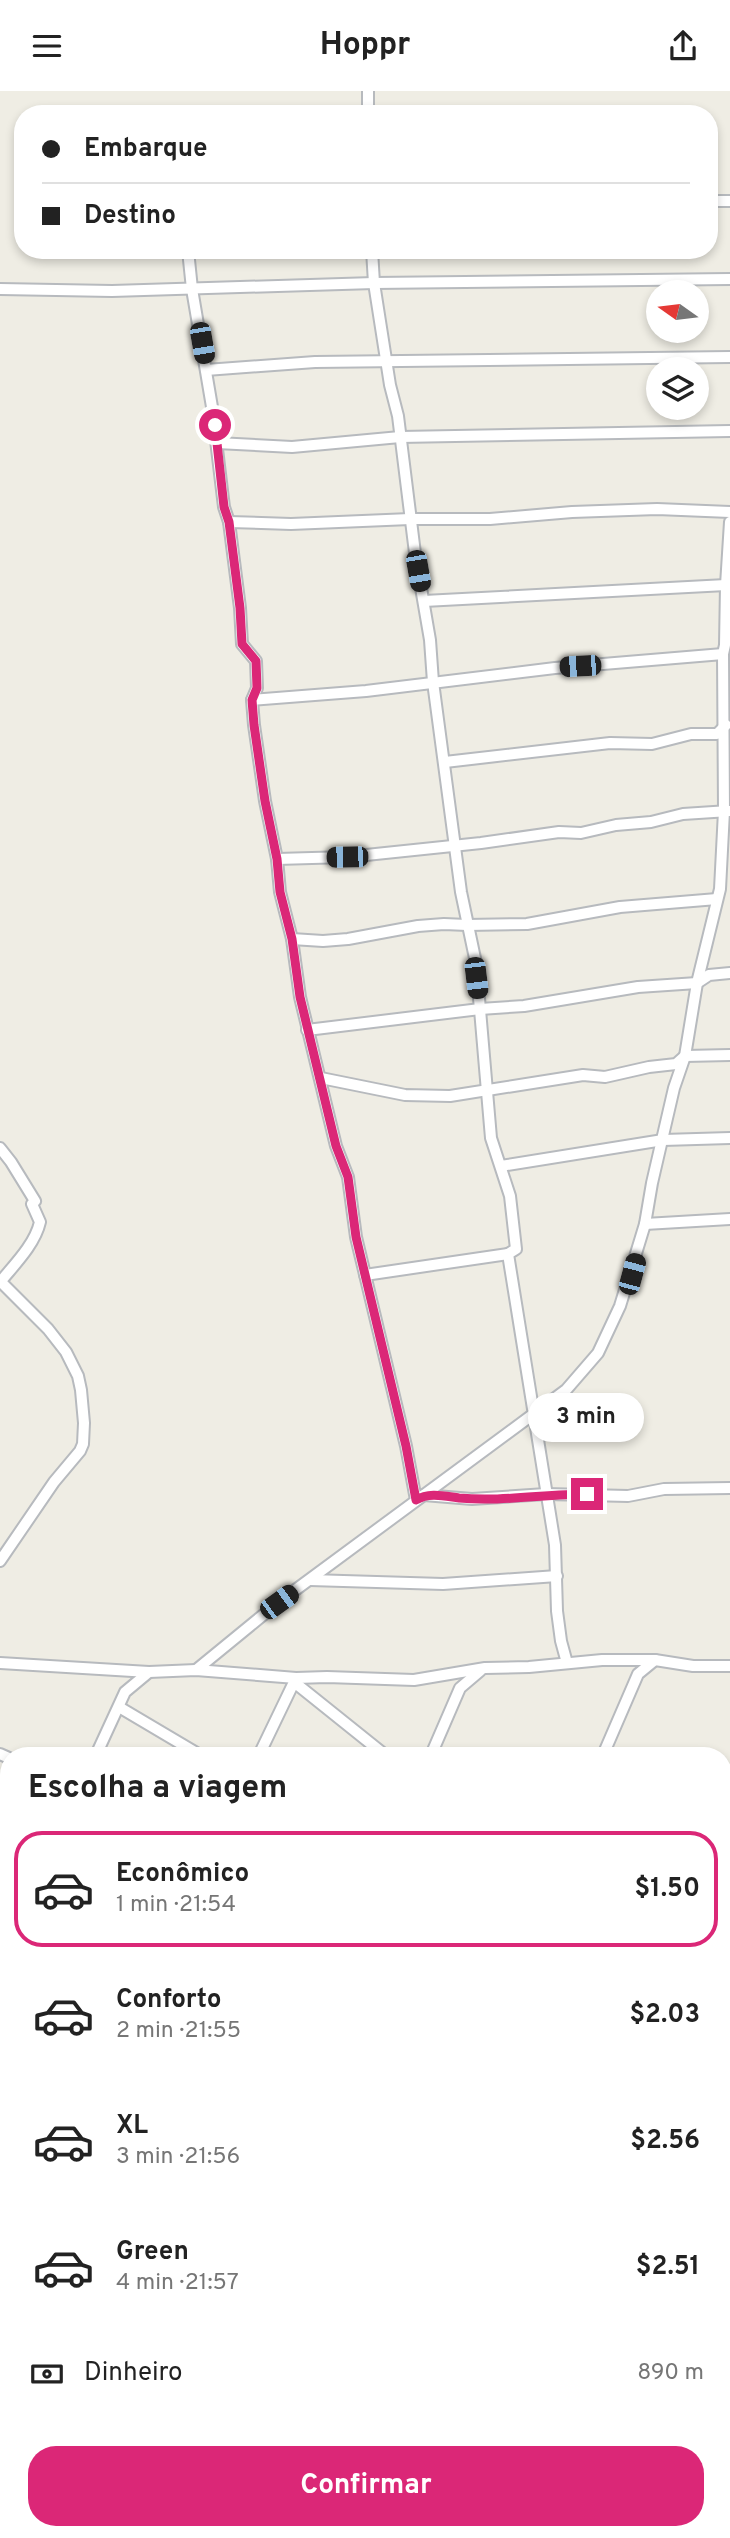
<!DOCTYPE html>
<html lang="pt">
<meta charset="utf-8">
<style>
:root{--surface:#fff;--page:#f2f2f2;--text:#222;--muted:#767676;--line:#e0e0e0;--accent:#db2777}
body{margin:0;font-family:Overpass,sans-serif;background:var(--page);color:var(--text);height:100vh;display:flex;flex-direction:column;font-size:26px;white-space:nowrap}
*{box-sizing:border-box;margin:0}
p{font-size:23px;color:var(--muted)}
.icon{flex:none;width:38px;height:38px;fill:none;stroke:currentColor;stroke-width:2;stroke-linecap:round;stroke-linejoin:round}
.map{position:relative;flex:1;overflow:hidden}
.side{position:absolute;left:0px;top:1656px;width:732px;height:793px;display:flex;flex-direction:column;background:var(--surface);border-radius:28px 28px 0 0;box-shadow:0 4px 10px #0003}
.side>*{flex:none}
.hud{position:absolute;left:14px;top:14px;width:704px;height:154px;border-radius:28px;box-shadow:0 4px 10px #0003;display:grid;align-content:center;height:154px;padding:0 28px;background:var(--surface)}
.needle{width:46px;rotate:284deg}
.fabs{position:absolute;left:646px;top:189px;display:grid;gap:14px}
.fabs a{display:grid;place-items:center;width:63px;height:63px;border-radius:50%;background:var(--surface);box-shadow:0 4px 10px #0003;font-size:35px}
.end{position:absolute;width:32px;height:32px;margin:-16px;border:9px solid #db2777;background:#fff;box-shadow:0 0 0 4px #fff}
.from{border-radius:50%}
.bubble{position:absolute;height:49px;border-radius:24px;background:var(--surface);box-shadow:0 4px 10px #0003;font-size:23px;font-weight:700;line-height:49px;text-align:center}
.car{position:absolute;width:21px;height:42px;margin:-21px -10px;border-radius:9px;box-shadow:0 0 5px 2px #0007;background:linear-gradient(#222 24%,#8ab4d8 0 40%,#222 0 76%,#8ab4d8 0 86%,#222 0)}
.hud b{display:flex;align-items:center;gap:24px;height:66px;font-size:26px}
.hud b+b{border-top:2px solid var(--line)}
.hud i{width:18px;height:18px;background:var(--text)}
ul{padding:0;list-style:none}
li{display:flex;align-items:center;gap:21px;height:116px;margin:0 14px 10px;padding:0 14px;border:4px solid transparent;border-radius:28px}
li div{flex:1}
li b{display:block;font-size:26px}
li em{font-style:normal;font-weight:700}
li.selected{border-color:var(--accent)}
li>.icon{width:63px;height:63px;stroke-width:1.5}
h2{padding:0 28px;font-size:32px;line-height:84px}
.pay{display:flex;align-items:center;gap:18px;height:77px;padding:0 28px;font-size:26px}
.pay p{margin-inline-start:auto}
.button{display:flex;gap:14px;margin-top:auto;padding:14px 28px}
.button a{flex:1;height:80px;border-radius:28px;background:var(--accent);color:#fff;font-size:28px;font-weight:700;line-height:80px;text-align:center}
header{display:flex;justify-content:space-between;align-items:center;height:91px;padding:0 28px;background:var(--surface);font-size:32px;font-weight:700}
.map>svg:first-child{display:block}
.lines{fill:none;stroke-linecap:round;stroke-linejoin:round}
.minor-casing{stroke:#b7babe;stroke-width:14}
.minor{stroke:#fff;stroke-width:10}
.route{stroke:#db2777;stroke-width:9}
</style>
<header><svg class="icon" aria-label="menu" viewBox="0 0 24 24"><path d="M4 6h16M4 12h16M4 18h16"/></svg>Hoppr<svg class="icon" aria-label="share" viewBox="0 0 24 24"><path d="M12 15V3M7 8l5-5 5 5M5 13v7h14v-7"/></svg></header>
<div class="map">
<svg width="730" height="2447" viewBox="0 0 730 2447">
<rect width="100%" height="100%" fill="#efede4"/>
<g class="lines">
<g class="minor-casing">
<g id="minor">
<polyline points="368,0 368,23"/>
<polyline points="709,110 730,110"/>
<polyline points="188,159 192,198 212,316 224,416 229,431 240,517 242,553 256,570 257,597 252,609 254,634 265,710 277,768 280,801 292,848 300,906 336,1055 348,1086 356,1146 406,1355 416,1409"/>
<polyline points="372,159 374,192 390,294 398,325 415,462 430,549 433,591 461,801 476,872 491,1047 510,1105 516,1158 508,1163 555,1454 557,1520 561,1550 567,1572"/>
<polyline points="0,198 112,200 374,192 730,188"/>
<polyline points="206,279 315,271 730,266"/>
<polyline points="217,352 292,356 400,346 730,340"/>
<polyline points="229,431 291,433 410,428 490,428 572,421 657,418 730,421"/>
<polyline points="424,510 726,494"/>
<polyline points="252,609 366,600 555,577 723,563"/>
<polyline points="445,671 610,652 652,653 691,643 717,643 726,634"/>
<polyline points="277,768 347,766 481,752 559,741 581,742 616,734 651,731 683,723 729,720"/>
<polyline points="292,848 323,850 348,848 418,835 444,833 467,834 527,833 620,816 717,808"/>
<polyline points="307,939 480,918 524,915 638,896 697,892 709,884 730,882"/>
<polyline points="321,987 405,1004 450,1005 583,984 605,986 649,976 676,973 685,965 730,964"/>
<path d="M0,1057l11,14 24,39 -3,3 8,18c-5,22 -25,42 -39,59"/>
<polyline points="501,1075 663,1049 730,1047"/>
<polyline points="645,1133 730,1128"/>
<polyline points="365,1184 508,1163"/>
<polyline points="0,1190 48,1238 66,1261 78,1285 81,1299 84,1332 83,1353 80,1360 54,1391 0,1470"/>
<polyline points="424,1404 472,1408 546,1403 628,1405 664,1398 730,1397"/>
<polyline points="310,1489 443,1493 557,1485"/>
<polyline points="0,1572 149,1581 196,1579 296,1587 327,1586 414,1589 485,1577 529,1576 602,1569 655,1569 693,1575 730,1575"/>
<polyline points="196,1579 279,1511 566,1299 598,1262 620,1215 645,1133 652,1092 674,997 685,965 697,892 720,798 724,720 723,563 725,554 726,494 730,431"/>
<polyline points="294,1591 385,1664"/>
<polyline points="119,1616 200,1664"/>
<polyline points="0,1663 9,1667"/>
<polyline points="96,1664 125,1601 149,1581"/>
<polyline points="259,1664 296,1587"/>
<polyline points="431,1664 460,1597 480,1580"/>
<polyline points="603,1664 638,1583 655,1569"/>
<polyline points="0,1765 9,1769"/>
<polyline points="723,1804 730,1785"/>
<polyline points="0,1842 9,1826"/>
<polyline points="0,1866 9,1871"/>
<polyline points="723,1889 730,1893"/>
<polyline points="0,1982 9,1988"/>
<polyline points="723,1995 730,1999"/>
<polyline points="0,2139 9,2147"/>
<polyline points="723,2235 730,2220"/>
<polyline points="723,2366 730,2370"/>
<polyline points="169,2440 181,2447"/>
<polyline points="377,2440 384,2447"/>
<polyline points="647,2440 661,2447"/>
<polyline points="23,2447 27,2440"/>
<polyline points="192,2447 197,2440"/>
<polyline points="406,2447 410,2440"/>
<polyline points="592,2447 596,2440"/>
</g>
</g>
<use href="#minor" class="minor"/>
</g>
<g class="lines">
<path class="route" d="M215,334l9,82 5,15 11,86 2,36 14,17 1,27 -5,12 2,25 11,76 12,58 3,33 12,47 8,58 36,149 12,31 8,60 50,209 10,54c13,-8 28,-4 43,-2 42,4 86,-4 128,-4"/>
</g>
</svg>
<div class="fabs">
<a><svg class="needle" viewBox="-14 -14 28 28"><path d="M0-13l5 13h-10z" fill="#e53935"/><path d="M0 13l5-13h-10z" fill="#767676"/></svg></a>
<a><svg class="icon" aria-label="layers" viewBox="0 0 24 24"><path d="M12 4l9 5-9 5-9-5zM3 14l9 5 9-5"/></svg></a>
</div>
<i class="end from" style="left:215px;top:334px"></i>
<i class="end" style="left:587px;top:1403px"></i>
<div class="bubble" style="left:528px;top:1302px;width:116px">3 min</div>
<i class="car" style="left:202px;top:252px;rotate:170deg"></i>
<i class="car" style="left:418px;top:480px;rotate:170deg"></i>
<i class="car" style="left:580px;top:575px;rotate:267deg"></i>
<i class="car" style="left:347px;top:766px;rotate:269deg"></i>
<i class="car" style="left:476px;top:887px;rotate:173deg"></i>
<i class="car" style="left:632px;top:1183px;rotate:15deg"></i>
<i class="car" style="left:279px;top:1511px;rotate:54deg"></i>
<div class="hud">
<b><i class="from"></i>Embarque</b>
<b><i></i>Destino</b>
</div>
<section class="side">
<h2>Escolha a viagem</h2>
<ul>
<li class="selected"><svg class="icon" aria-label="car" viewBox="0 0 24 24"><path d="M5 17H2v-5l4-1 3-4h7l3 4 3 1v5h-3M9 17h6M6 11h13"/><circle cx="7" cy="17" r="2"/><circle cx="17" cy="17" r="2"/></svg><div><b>Econômico</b><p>1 min · 21:54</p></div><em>$1.50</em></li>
<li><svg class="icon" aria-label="car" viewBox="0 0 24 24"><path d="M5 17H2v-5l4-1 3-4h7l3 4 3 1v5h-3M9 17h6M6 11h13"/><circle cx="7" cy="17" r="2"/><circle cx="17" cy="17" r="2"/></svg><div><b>Conforto</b><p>2 min · 21:55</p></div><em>$2.03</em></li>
<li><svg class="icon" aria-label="car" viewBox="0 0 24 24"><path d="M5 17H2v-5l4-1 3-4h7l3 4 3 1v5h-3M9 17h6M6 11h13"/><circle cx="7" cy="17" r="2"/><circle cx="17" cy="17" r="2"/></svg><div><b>XL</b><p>3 min · 21:56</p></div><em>$2.56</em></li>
<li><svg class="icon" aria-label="car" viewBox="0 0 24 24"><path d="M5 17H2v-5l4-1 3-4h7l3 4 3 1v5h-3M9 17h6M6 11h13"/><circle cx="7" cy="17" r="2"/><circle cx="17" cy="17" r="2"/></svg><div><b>Green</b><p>4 min · 21:57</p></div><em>$2.51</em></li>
</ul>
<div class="pay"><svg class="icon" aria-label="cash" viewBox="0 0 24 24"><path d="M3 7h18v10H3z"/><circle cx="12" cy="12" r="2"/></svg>Dinheiro<p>890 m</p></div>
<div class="button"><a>Confirmar</a></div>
</section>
</div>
